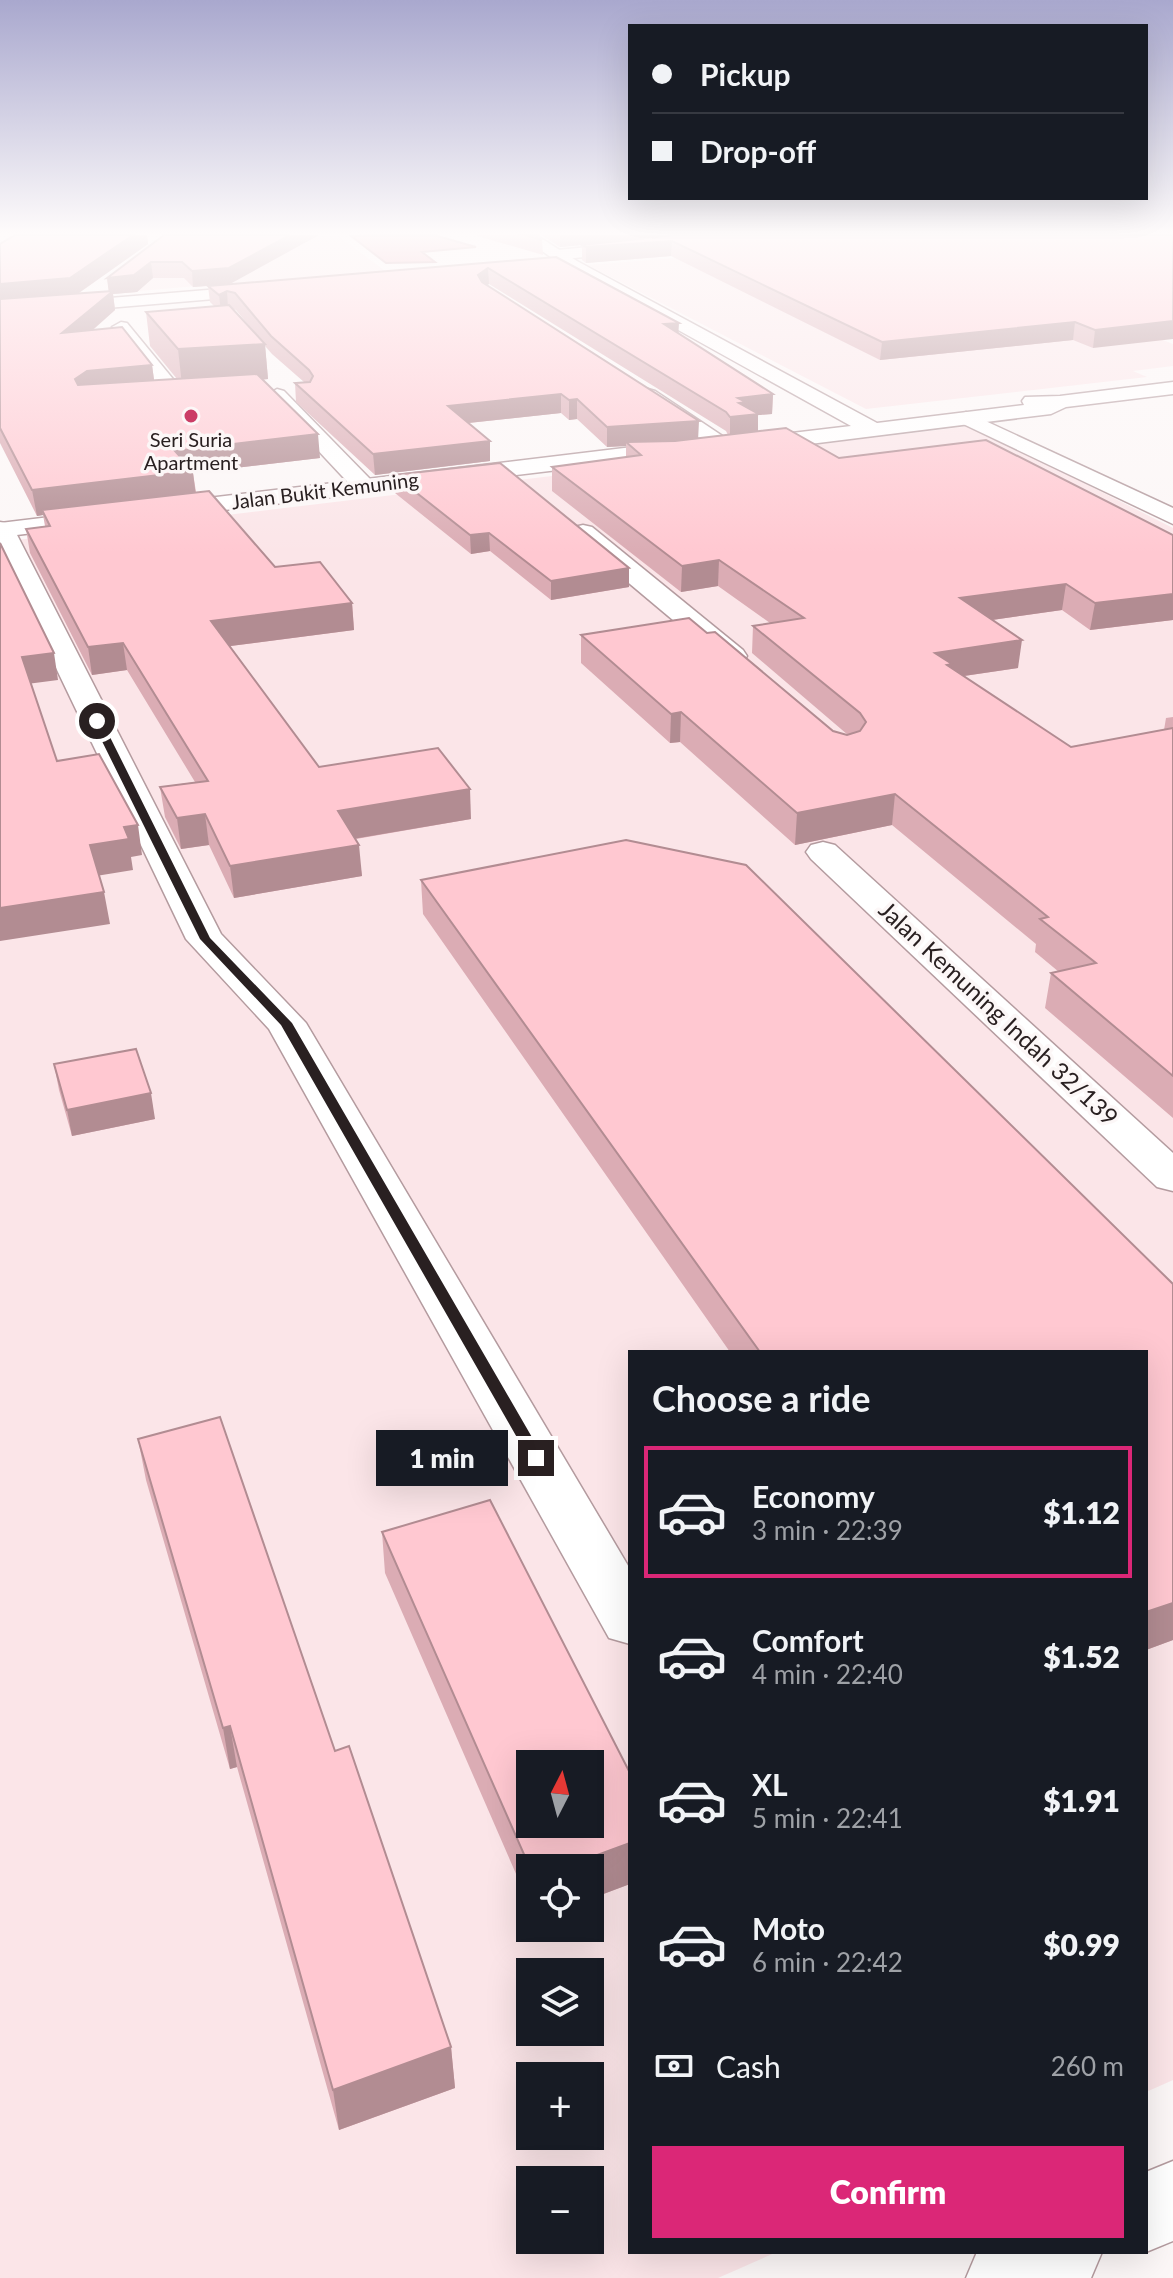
<!DOCTYPE html>
<meta charset="utf-8">
<style>
:root{--surface:#171b24;--page:#20242c;--text:#f1f3f6;--muted:#9ea1a6;--line:#363941;--accent:#db2777}
body{margin:0;font-family:Lato,sans-serif;background:var(--page);color:var(--text);height:100vh;display:flex;flex-direction:column;font-size:30px;white-space:nowrap}
*{box-sizing:border-box;margin:0}
p{font-size:26px;color:var(--muted)}
.icon{flex:none;width:44px;height:44px;fill:none;stroke:currentColor;stroke-width:2;stroke-linecap:round;stroke-linejoin:round}
.map{position:relative;flex:1;overflow:hidden}
.sheet{position:absolute;left:628px;top:1350px;width:520px;height:904px;display:flex;flex-direction:column;background:var(--surface);border-radius:0px;box-shadow:0 8px 32px #0002}
.sheet>*{flex:none}
.hud{position:absolute;left:628px;top:24px;width:520px;height:176px;border-radius:0px;box-shadow:0 8px 32px #0002;display:grid;align-content:center;height:176px;padding:0 24px;background:var(--surface)}
.needle{width:52px;rotate:6deg}
.buttons{position:absolute;left:516px;top:1750px;display:grid;gap:16px}
.buttons a{display:grid;place-items:center;width:88px;height:88px;border-radius:0px;background:var(--surface);box-shadow:0 8px 32px #0002;font-size:40px}
.end{position:absolute;width:36px;height:36px;margin:-18px;border:10px solid #292021;background:#fff;box-shadow:0 0 0 4px #fff}
.from{border-radius:50%}
.bubble{position:absolute;height:56px;border-radius:0px;background:var(--surface);box-shadow:0 8px 32px #0002;font-size:26px;font-weight:800;line-height:56px;text-align:center}
.hud b{display:flex;align-items:center;gap:28px;height:76px;font-size:30px}
.hud b+b{border-top:2px solid var(--line)}
.hud i{width:20px;height:20px;background:var(--text)}
ul{padding:0;list-style:none}
li{display:flex;align-items:center;gap:24px;height:132px;margin:0 16px 12px;padding:0 8px;border:4px solid transparent;border-radius:0px}
li div{flex:1}
li b{display:block;font-size:30px}
li em{font-style:normal;font-weight:800}
li.on{border-color:var(--accent)}
li>.icon{width:72px;height:72px;stroke-width:1.5}
h2{padding:0 24px;font-size:36px;line-height:96px}
.pay{display:flex;align-items:center;gap:20px;height:88px;padding:0 24px;font-size:30px}
.pay p{margin-inline-start:auto}
.action{display:flex;gap:16px;margin-top:auto;padding:16px 24px}
.action a{flex:1;height:92px;border-radius:0px;background:var(--accent);color:#fff;font-size:32px;font-weight:800;line-height:92px;text-align:center}
.map>svg:first-child{display:block}
.built{fill:#fbe5e8;fill-rule:evenodd}
.water{fill:#ec96a6;stroke:#b2737e;stroke-width:2}
.lines{fill:none;stroke-linecap:round;stroke-linejoin:round}
.street-casing{stroke:#b49b9f;stroke-width:3}
.secondary-casing{stroke:#b49b9f;stroke-width:3}
.street{fill:#fff;fill-rule:evenodd}
.secondary{fill:#fff;fill-rule:evenodd}
.wall{fill:#dbacb4;fill-rule:evenodd}
.shaded-wall{fill:#b28c92}
.building{fill:#ffc8d1;stroke:#b28c92;stroke-width:2;fill-rule:evenodd}
.route{fill:#292021}
.poi-dot{fill:#cb3d66;stroke:#fcf7f7;stroke-width:3}
.labels{text-anchor:middle;stroke-width:7;stroke-linejoin:round;paint-order:stroke}
.far-poi-label{font-size:20px;fill:#292021;stroke:#fcf7f7}
.far-street-label{font-size:20px;fill:#292021;stroke:#fcf7f7}
.street-label{font-size:24px;fill:#292021;stroke:#fcf7f7}
</style>
<div class="map">
<svg width="1173" height="2278" viewBox="0 0 1173 2278">
<rect width="100%" height="100%" fill="#fcf7f7"/>
<g class="built">
<polygon points="182,235 337,235 392,276 232,283 104,294"/>
<polygon points="961,235 1057,299 1173,344 1173,366 1133,371 1147,377 866,409 588,265"/>
<path d="M971,426l202,102v1552l-27,12v-740h-516v900h147l-59,26h-718v-1736zM530,1764h60v60h-60zM530,1868h60v60h-60zM530,1972h60v60h-60zM530,2076h60v60h-60zM530,2180h60v60h-60z"/>
</g>
<polygon class="water" points="434,235 476,247 422,252 435,262 386,263 351,236"/>
<g class="lines">
<g class="street-casing">
<g id="street">
<polygon points="641,242 647,244 647,250 557,260 549,255 557,250"/>
<polygon points="269,285 278,290 275,294 0,317 0,307"/>
<polygon points="121,322 127,323 182,390 185,394 182,398 168,398 112,327"/>
<polygon points="277,389 284,391 372,481 376,486 372,491 356,491 270,399 267,395"/>
<polygon points="648,389 655,391 727,439 724,444 708,444 641,399 638,395"/>
<polygon points="966,412 1173,508 1173,524 959,422 955,418"/>
<polygon points="0,522 11,524 14,529 221,934 306,1023 630,1569 630,1644 609,1638 269,1029 186,939 0,551"/>
<polygon points="583,525 592,527 743,650 747,656 743,662 733,665 723,662 574,537 571,532 574,527"/>
<polygon points="823,842 835,845 1173,1153 1173,1191 1157,1187 811,859 806,852 811,845"/>
</g>
</g>
<g class="secondary-casing">
<g id="secondary">
<polygon points="519,235 536,235 577,261 877,423 1024,405 1022,401 1025,397 1060,396 1173,382 1173,394 1066,407 1051,414 674,461 649,459 0,537 0,523 649,445 674,447 851,426 565,267"/>
<polygon points="1173,2161 1173,2241 1146,2252 1146,2172"/>
<polygon points="977,2252 1102,2252 1091,2278 966,2278"/>
</g>
</g>
<use href="#street" class="street"/>
<use href="#secondary" class="secondary"/>
</g>
<g class="wall">
<path d="M15,235h132l1,9 -69,49 30,-2 -2,-13 57,-43 67,49 325,-27 122,76 95,61 -1,20 -14,1v16l81,27 334,77v85l-83,10 -28,-20 -70,10 26,48 -54,8 107,71 93,-17 2,-12 7,-1v401l-128,-110 6,-35 8,-1 -24,-20 1,-8 -144,-119 -97,20 -115,-103 -10,1 -89,-80v-28l252,96 15,4 -96,-82 1,-27 17,-3 -52,-37 -37,6 -129,-101v-24l74,-10v-11l-19,1 -30,-28 -8,1 -8,-7 -92,10 21,18v20l-115,14 -79,-73 -1,-19 9,-1 -32,-28 -7,-8 3,33 -6,1 58,78 -127,15 3,19 79,75 77,36 2,27 -124,16 89,121 152,52 -115,20 6,37 -128,22 -25,-53 -28,4 -16,-32 -5,-30 35,-5 -68,-112 -35,5 -62,-122 -4,-24 19,-3 -2,-11 -6,1 -37,-73v-199zM153,278h31l9,9 15,-1 2,16 4,4 -68,6 4,34 27,33 -23,1 -2,-15 -59,-35 22,-20 -2,-16 24,-2zM489,284l237,147 2,4 -30,3 -211,-153zM233,309l3,1 19,23z"/>
<polygon points="474,235 535,235 542,240 543,255"/>
<polygon points="541,235 1173,235 1093,348 1073,340 880,360 671,256 586,263 582,260 582,245 593,244 560,247"/>
<polygon points="394,475 629,587 551,600 490,551 471,554 395,493"/>
<polygon points="421,880 1173,1284 1173,1640 1146,1650 1146,1352 730,1352 423,914"/>
<polygon points="54,1064 155,1119 72,1136 59,1090"/>
<polygon points="138,1439 335,1751 451,2047 455,2088 339,2130 237,1767 230,1769 146,1480"/>
<polygon points="382,1532 630,1773 630,1884 590,1899 530,1868 530,1906 385,1573"/>
</g>
<g class="shaded-wall">
<polygon points="133,235 147,235 148,244 73,297 0,304 0,284"/>
<polygon points="290,235 319,235 230,284 193,287 192,271"/>
<polygon points="560,235 684,235 560,247"/>
<polygon points="672,241 671,256 586,263 586,247"/>
<polygon points="151,262 153,278 137,292 113,294 115,310 65,354 62,333 109,294 107,278"/>
<polygon points="488,268 489,284 478,291 478,275"/>
<polygon points="227,291 228,308 221,312 219,295"/>
<polygon points="1173,321 1173,339 1093,348 1095,330"/>
<polygon points="1075,322 1073,340 880,360 882,342"/>
<polygon points="679,323 678,340 664,324"/>
<polygon points="265,344 268,379 182,385 178,349"/>
<polygon points="152,365 155,387 78,401 75,379 87,371"/>
<polygon points="561,394 561,413 449,425 448,406"/>
<polygon points="773,394 772,414 758,415 758,434 730,437 730,417 738,398"/>
<polygon points="577,399 577,419 569,420 569,400"/>
<polygon points="699,421 698,441 626,442 626,446 607,447 607,427"/>
<polygon points="318,434 320,458 193,473 196,496 42,510 43,515 37,516 32,490 175,451"/>
<polygon points="490,441 490,461 375,475 373,454"/>
<polygon points="489,533 490,551 471,554 470,535"/>
<polygon points="719,560 718,586 681,592 682,566"/>
<polygon points="629,568 629,587 551,600 551,581"/>
<polygon points="1066,584 1062,610 957,625 960,598"/>
<polygon points="1173,594 1173,620 1090,630 1095,603"/>
<polygon points="352,603 354,630 215,648 211,621"/>
<polygon points="1022,640 1018,668 950,678 935,653"/>
<polygon points="123,643 127,670 92,675 88,647"/>
<polygon points="54,653 58,680 27,684 22,657"/>
<polygon points="681,712 680,742 670,743 671,714"/>
<polygon points="470,789 471,819 341,841 338,811"/>
<polygon points="895,794 892,825 795,845 797,813"/>
<polygon points="205,814 209,845 181,849 177,818"/>
<polygon points="138,825 142,855 131,857 133,870 96,876 90,845 124,827"/>
<polygon points="359,845 362,876 234,898 230,866"/>
<polygon points="104,892 110,924 0,941 0,908"/>
<polygon points="151,1093 155,1119 72,1136 67,1110"/>
<polygon points="1173,1603 1173,1640 1146,1650 1146,1612"/>
<polygon points="230,1726 237,1767 230,1769 223,1728"/>
<polygon points="630,1843 630,1884 590,1899 590,1868 562,1868"/>
<polygon points="451,2047 455,2088 339,2130 333,2090"/>
</g>
<g class="building">
<polygon points="15,235 133,235 70,278 0,284 0,244"/>
<polygon points="164,235 290,235 229,268 192,271 182,262 151,262 134,275 107,278"/>
<polygon points="525,235 535,235 542,240"/>
<polygon points="675,235 1173,235 1173,321 1095,330 1075,322 882,342 672,241 586,247 582,245"/>
<polygon points="556,257 679,323 664,324 773,394 738,398 746,402 739,403 759,414 730,417 726,412 488,268 478,275 482,282 699,421 607,427 577,399 569,400 561,394 448,406 490,441 373,454 295,383 310,382 313,376 309,370 271,336 235,293 227,291 219,295 208,286"/>
<polygon points="113,291 62,333 122,327 152,365 87,371 75,379 78,385 257,374 318,434 175,451 193,471 32,490 0,428 0,299"/>
<polygon points="229,305 265,344 178,349 146,312"/>
<polygon points="786,428 839,458 986,440 1173,535 1173,594 1095,603 1066,584 960,598 1022,640 935,653 952,664 947,665 1071,747 1173,728 1173,1076 1051,973 1096,963 1040,919 1048,917 895,794 797,813 681,712 671,714 581,635 689,618 707,633 715,632 833,731 847,735 860,731 866,722 860,713 753,626 804,618 719,560 682,566 552,467 641,455 626,442 675,441"/>
<polygon points="500,463 629,568 551,581 489,533 470,535 394,475"/>
<polygon points="209,491 275,567 320,562 352,603 211,621 319,767 438,748 470,789 338,811 359,845 230,866 205,814 177,818 160,787 208,781 123,643 88,647 26,529 50,526 42,510"/>
<polygon points="0,543 54,653 22,657 57,761 99,754 138,825 124,827 129,839 90,845 104,892 0,908"/>
<polygon points="626,840 746,865 1173,1284 1173,1603 1146,1612 1146,1352 760,1352 421,880"/>
<polygon points="136,1049 151,1093 67,1110 54,1064"/>
<polygon points="220,1417 335,1751 349,1746 451,2047 333,2090 230,1726 223,1728 138,1439"/>
<path d="M490,1500l140,273v70l-68,25h-32l-148,-336zM530,1764h60v60h-60z"/>
</g>
<linearGradient id="sky" x2="0" y2="1"><stop stop-color="#a9a8ce"/><stop offset="0.42" stop-color="#fefbfb"/><stop offset="1" stop-color="#fefbfb" stop-opacity="0"/></linearGradient>
<rect width="1173" height="554" fill="url(#sky)"/>
<polygon class="route" points="97,718 102,721 210,938 292,1023 544,1458 542,1462 531,1462 281,1025 200,939 92,721"/>
<circle class="poi-dot" cx="191" cy="416" r="8"/>
<g class="labels">
<g class="far-poi-label">
<text x="191" y="447">Seri Suria<tspan x="191" dy="23">Apartment</tspan></text>
</g>
<g class="far-street-label">
<text transform="translate(325 491) rotate(-7)" y="7">Jalan Bukit Kemuning</text>
</g>
<g class="street-label">
<text transform="translate(998 1014) rotate(43)" y="8">Jalan Kemuning Indah 32/139</text>
</g>
</g>
</svg>
<div class="buttons">
<a><svg class="needle" viewBox="-14 -14 28 28"><path d="M0-13l5 13h-10z" fill="#e53935"/><path d="M0 13l5-13h-10z" fill="#9ea1a6"/></svg></a>
<a><svg class="icon" aria-label="locate" viewBox="0 0 24 24"><circle cx="12" cy="12" r="6"/><path d="M12 2v4M12 18v4M2 12h4M18 12h4"/></svg></a>
<a><svg class="icon" aria-label="layers" viewBox="0 0 24 24"><path d="M12 4l9 5-9 5-9-5zM3 14l9 5 9-5"/></svg></a>
<a>+</a>
<a>−</a>
</div>
<i class="end from" style="left:97px;top:721px"></i>
<i class="end" style="left:536px;top:1458px"></i>
<div class="bubble" style="left:376px;top:1430px;width:132px">1 min</div>
<div class="hud">
<b><i class="from"></i>Pickup</b>
<b><i></i>Drop-off</b>
</div>
<section class="sheet">
<h2>Choose a ride</h2>
<ul>
<li class="on"><svg class="icon" aria-label="car" viewBox="0 0 24 24"><path d="M5 17H2v-5l4-1 3-4h7l3 4 3 1v5h-3M9 17h6M6 11h13"/><circle cx="7" cy="17" r="2"/><circle cx="17" cy="17" r="2"/></svg><div><b>Economy</b><p>3 min · 22:39</p></div><em>$1.12</em></li>
<li><svg class="icon" aria-label="car" viewBox="0 0 24 24"><path d="M5 17H2v-5l4-1 3-4h7l3 4 3 1v5h-3M9 17h6M6 11h13"/><circle cx="7" cy="17" r="2"/><circle cx="17" cy="17" r="2"/></svg><div><b>Comfort</b><p>4 min · 22:40</p></div><em>$1.52</em></li>
<li><svg class="icon" aria-label="car" viewBox="0 0 24 24"><path d="M5 17H2v-5l4-1 3-4h7l3 4 3 1v5h-3M9 17h6M6 11h13"/><circle cx="7" cy="17" r="2"/><circle cx="17" cy="17" r="2"/></svg><div><b>XL</b><p>5 min · 22:41</p></div><em>$1.91</em></li>
<li><svg class="icon" aria-label="car" viewBox="0 0 24 24"><path d="M5 17H2v-5l4-1 3-4h7l3 4 3 1v5h-3M9 17h6M6 11h13"/><circle cx="7" cy="17" r="2"/><circle cx="17" cy="17" r="2"/></svg><div><b>Moto</b><p>6 min · 22:42</p></div><em>$0.99</em></li>
</ul>
<div class="pay"><svg class="icon" aria-label="cash" viewBox="0 0 24 24"><path d="M3 7h18v10H3z"/><circle cx="12" cy="12" r="2"/></svg>Cash<p>260 m</p></div>
<div class="action"><a>Confirm</a></div>
</section>
</div>
